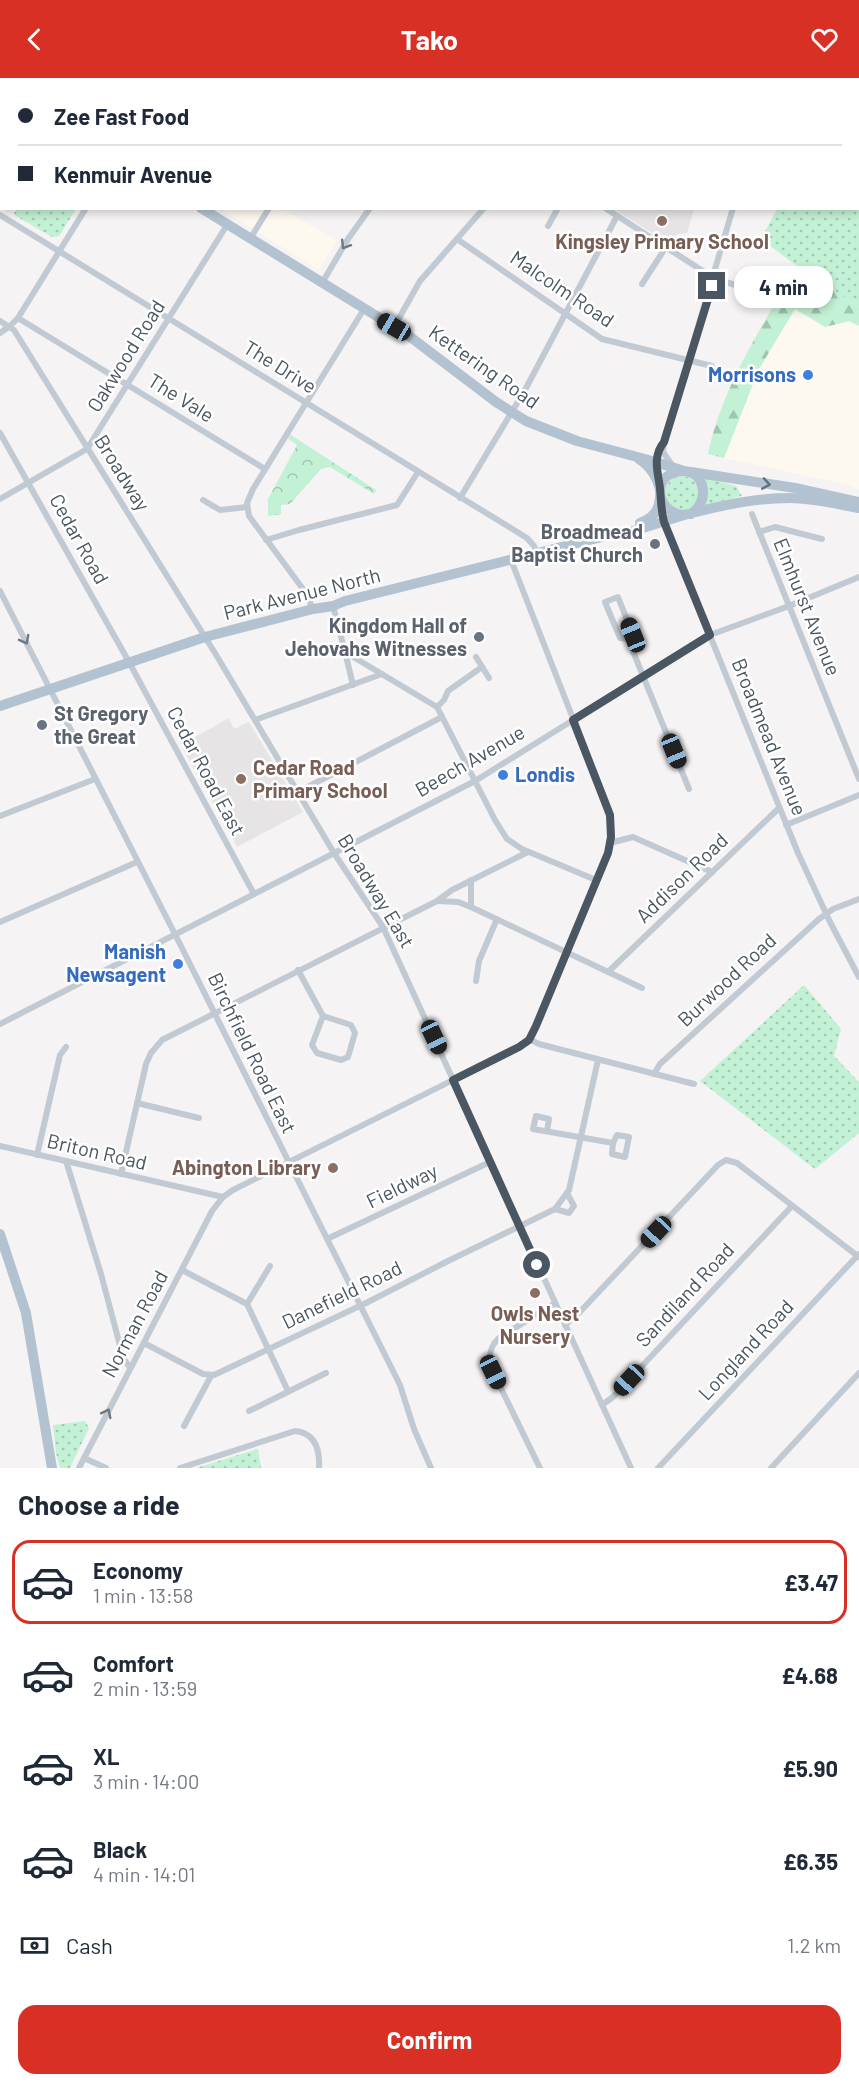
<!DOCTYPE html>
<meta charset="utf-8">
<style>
:root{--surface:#fff;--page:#f2f2f3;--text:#1f2937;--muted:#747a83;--line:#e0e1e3;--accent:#d93025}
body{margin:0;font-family:Barlow,sans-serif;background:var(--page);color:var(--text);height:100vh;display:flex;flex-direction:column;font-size:22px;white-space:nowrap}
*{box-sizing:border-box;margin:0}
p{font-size:20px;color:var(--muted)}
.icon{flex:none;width:33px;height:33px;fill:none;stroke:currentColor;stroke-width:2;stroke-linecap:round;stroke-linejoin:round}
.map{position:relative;height:1390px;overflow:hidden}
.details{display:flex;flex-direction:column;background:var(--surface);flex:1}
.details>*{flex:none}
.banner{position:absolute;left:0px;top:0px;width:860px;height:132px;box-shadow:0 3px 9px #0003;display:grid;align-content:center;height:132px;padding:0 18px;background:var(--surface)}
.end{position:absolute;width:27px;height:27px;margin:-14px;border:8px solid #4a5661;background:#fff;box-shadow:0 0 0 3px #fff}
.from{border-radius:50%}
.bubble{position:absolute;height:42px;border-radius:18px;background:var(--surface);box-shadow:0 3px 9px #0003;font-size:20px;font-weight:700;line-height:42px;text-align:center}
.car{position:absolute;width:18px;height:36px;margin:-18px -9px;border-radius:8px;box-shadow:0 0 4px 2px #0007;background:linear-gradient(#222 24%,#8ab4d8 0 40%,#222 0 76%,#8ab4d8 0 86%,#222 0)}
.banner b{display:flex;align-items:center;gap:21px;height:57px;font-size:22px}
.banner b+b{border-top:2px solid var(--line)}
.banner i{width:15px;height:15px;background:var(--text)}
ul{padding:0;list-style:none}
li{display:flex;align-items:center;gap:18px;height:84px;margin:0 12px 9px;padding:0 6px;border:3px solid transparent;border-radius:18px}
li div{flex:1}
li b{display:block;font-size:22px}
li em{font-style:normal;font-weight:700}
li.current{border-color:var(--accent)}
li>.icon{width:54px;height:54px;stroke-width:1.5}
h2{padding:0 18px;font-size:27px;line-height:72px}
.pay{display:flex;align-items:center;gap:15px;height:66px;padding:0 18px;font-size:22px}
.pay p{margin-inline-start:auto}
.cta{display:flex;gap:12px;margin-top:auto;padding:12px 18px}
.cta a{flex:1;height:69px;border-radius:18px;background:var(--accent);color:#fff;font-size:24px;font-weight:700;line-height:69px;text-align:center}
header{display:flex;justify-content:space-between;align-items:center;height:78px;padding:0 18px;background:var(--accent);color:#fff;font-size:27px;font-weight:700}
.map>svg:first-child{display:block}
.commercial{fill:#fdf9ef}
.education{fill:#e6e4e5}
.grass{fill:url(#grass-dots)}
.forest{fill:url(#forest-firs)}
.park{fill:url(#park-crowns)}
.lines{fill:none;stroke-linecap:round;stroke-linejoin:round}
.minor{stroke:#c1cad2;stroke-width:6}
.primary{stroke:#b3c2d1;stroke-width:10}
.oneway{stroke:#6e7983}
.oneway2{stroke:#64717d}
.route{stroke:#4a5661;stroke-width:8}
.education-dot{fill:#8d6e63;stroke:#fff;stroke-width:2}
.shop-dot{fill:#3f7fe0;stroke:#fff;stroke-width:2}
.worship-dot{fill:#6b7280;stroke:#fff;stroke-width:2}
.labels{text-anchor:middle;stroke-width:5;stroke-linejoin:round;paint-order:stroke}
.education-label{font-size:20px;font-weight:bold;fill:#785e54;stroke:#fff}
.street-label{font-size:20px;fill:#4a5661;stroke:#fff}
.shop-label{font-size:20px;font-weight:bold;fill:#366cbe;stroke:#fff;text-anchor:end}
.worship-label{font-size:20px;font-weight:bold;fill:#5b616d;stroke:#fff;text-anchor:end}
</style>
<header><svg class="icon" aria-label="back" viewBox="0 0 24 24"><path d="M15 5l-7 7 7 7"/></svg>Tako<svg class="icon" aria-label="heart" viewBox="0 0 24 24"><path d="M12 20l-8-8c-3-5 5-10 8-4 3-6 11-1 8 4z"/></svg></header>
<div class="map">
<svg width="859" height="1390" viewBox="0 0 859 1390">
<defs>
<pattern id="grass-dots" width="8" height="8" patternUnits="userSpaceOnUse" patternTransform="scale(1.5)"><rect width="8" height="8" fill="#c3f1d5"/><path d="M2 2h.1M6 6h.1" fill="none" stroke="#a0c6b0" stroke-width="1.8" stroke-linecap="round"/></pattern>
<pattern id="forest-firs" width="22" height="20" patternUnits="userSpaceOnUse" patternTransform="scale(1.5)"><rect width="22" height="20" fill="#c3f1d5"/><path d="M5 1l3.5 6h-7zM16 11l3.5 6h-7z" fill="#a0c6b0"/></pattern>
<pattern id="park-crowns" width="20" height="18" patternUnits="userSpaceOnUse" patternTransform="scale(1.5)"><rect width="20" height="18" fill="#c3f1d5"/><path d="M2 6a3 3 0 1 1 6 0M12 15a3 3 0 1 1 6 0" fill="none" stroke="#a0c6b0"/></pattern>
</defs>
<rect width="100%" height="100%" fill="#f5f3f3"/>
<g class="commercial">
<polygon points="221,131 281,131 337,162 319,192"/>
<polygon points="795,230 825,249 850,243 859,248 859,411 835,404 724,380 758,293"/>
</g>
<g class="education">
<polygon points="614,131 694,131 687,155 678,156 668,165"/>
<polygon points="229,640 234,651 249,644 303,734 237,769 181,667"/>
</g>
<g class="grass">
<polygon points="846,0 859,0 859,229 797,188 761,161 777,131 858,130 858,2 845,1"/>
<polygon points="17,131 17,130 76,131 59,158 52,159 16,138 14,135"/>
<circle cx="682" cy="415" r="17"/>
<polygon points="705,400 736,408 742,418 704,428"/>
<polygon points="804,907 841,951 834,978 859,1004 859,1055 815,1091 700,1003"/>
<polygon points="85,1343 89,1350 70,1390 60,1390 56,1375 53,1347"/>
<polygon points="258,1371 261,1390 196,1390"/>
</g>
<path class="forest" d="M797,188l62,41v19l-10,-5 -24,6 -30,-18 -37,62 -34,87 -16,-4c14,-68 55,-129 89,-188z"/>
<polygon class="park" points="288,355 376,412 374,416 330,389 321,391 290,426 281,427 281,436 268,438 268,421 297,367 286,359"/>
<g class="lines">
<g class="minor">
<polyline points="80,2 81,0"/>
<polyline points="171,2 172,0"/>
<polyline points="264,2 265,0"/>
<polyline points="364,2 365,0"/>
<polyline points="467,2 468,0"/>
<polyline points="584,2 584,0"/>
<polyline points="631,2 636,2"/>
<polyline points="653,2 657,0"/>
<polyline points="695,2 695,0"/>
<polyline points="763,2 763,0"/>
<polyline points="806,2 807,0"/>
<polyline points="605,130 706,195 722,203 749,211 752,200 759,203 753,224 746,223 749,211"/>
<polyline points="0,137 527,460 534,468 537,475"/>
<polyline points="548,148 558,130"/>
<polyline points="250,161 269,130"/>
<polyline points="457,161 602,261 712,288"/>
<polyline points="322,205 348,161 370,130"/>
<polyline points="642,206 666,169"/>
<polyline points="18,240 265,391"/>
<polyline points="0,243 14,252 215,575 334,775 383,849 631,1390"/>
<polyline points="394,249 420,203 484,130"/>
<polyline points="0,255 10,248 18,240 86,130"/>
<polyline points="0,355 129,584 254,816"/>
<polyline points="656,386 660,369 664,365"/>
<polyline points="672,387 663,374 664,364 733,130"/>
<polyline points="460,420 525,312 617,138"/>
<polyline points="0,421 87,371 227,147"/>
<polyline points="203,422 220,432 247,429"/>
<polyline points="660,427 664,444 798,775 830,844 859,899"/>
<polyline points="752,436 859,701"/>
<polyline points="759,454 775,449 822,461"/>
<polyline points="266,462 299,452 397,427 418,394"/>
<polyline points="0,513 181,868 400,1307 414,1351 431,1390"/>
<polyline points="333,528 345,574 437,629 495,742 507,761 522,771 596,802"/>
<polyline points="313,531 306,515 249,438 247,425 253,411 364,231"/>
<polyline points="628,561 633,557 618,519 605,524 620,560 628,561 689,711"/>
<polyline points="345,574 353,607"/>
<polyline points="476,579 489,600"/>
<polyline points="437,629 444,622 448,613 482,589"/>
<polyline points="255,642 382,596"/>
<polyline points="298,714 442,639"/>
<polyline points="0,738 95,701"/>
<polyline points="786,747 859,717"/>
<polyline points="610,765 633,759 712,794"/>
<polyline points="471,802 471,829"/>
<polyline points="438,823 458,824 471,829 642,910"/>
<polyline points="0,844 137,784"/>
<polyline points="298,892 323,938 351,947 355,955 348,979 341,982 317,975 312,967 323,938"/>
<polyline points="608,894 779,730"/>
<polyline points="476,903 479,883 497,841"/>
<polyline points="0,946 475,703 710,557 789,528 859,499"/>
<polyline points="529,961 539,966 694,1006"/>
<polyline points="654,996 660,986 819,841 833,831 859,821"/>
<polyline points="137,1025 199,1040"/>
<polyline points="547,1053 549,1041 536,1038 533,1051 613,1065 617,1057 629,1059 625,1079 612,1076 613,1065"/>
<polyline points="0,1068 223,1119"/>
<polyline points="37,1077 60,977 66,969"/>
<polyline points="66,1083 101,1196 123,1279 130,1290"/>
<polyline points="121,1096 146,986 151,975 162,962 437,823 452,812 528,774"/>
<polyline points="555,1131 569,1135 574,1128 567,1115"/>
<polyline points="327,1161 490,1084"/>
<polyline points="182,1192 247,1226 288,1313"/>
<polyline points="247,1226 270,1188"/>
<polyline points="565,1247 577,1237 718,1087 726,1082 737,1085 859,1179"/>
<polyline points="144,1265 203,1296 214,1297 366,1225 448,1183 555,1131 569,1112 598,982"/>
<polyline points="602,1327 613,1319 792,1128"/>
<polyline points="249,1333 326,1295"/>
<polyline points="184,1348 211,1298"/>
<polyline points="84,1380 106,1390"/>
<path d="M79,1390l133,-257 11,-14 10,-7 286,-143 10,-8 4,-5 75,-181c4,-15 5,-30 0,-45l-97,-248"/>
<path d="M180,1390l115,-37c21,2 25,19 24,37"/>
<path d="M540,1390l-47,-96c-5,-13 -5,-24 6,-34l56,-35"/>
<polyline points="658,1390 859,1176"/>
<polyline points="771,1390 859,1295"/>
</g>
<g class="primary">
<polyline points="0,7 2,8"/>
<polyline points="201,130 409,258 496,324 526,343 577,363 656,384 684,393"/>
<path d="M639,381c11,7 19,19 21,32"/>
<polyline points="691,394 795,410 859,424"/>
<path d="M691,436c22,-15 12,-49 -15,-42 -26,7 -18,42 8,43 35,-9 70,-17 106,-17 23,0 46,6 69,10"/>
<path d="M640,445c13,-5 19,-12 20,-26"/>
<polyline points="0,628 205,559 313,531 333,528 345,523 618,455 627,455 684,437"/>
<polyline points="0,1156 26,1235 52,1390"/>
</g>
</g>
<defs><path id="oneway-chevron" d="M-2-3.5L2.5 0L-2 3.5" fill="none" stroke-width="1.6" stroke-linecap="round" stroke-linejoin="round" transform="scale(1.5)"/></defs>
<g class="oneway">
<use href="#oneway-chevron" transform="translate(345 167) rotate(122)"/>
<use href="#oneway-chevron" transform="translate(25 562) rotate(62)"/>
<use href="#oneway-chevron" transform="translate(107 1335) rotate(-63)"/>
</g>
<use class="oneway2" href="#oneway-chevron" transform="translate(766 406) rotate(9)"/>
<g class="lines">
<path class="route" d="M537,1187l-84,-185 66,-33 10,-7 7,-14 72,-173 3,-16 -1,-22 -37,-95 137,-85 -46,-113c-3,-12 -3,-22 -4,-34 -2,-16 -8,-31 4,-46l48,-156"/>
</g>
<g class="education-dot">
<circle cx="662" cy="143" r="6"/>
<circle cx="241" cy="701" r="6"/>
<circle cx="333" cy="1090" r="6"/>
<circle cx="535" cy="1215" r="6"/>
</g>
<g class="shop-dot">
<circle cx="808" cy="297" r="6"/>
<circle cx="503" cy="697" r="6"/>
<circle cx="178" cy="886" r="6"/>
</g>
<g class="worship-dot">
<circle cx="655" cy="466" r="6"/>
<circle cx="479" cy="559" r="6"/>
<circle cx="42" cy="647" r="6"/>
</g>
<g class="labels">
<g class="education-label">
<text x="662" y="171">Kingsley Primary School</text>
<text x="253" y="697" text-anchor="start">Cedar Road<tspan x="253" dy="23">Primary School</tspan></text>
<text x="321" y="1097" text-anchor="end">Abington Library</text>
<text x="535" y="1243">Owls Nest<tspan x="535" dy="23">Nursery</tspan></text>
</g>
<g class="street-label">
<text transform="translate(562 211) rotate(34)" y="7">Malcolm Road</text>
<text transform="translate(126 278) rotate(-58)" y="7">Oakwood Road</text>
<text transform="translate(280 289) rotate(32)" y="7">The Drive</text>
<text transform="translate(484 289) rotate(35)" y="7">Kettering Road</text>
<text transform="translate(181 320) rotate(32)" y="7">The Vale</text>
<text transform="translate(122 395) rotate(58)" y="7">Broadway</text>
<text transform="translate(79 461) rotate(61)" y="7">Cedar Road</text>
<text transform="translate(302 516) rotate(-14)" y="7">Park Avenue North</text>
<text transform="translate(807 529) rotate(68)" y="7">Elmhurst Avenue</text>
<text transform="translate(769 659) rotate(68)" y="7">Broadmead Avenue</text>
<text transform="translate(470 683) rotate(-30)" y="7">Beech Avenue</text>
<text transform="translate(206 693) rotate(62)" y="7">Cedar Road East</text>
<text transform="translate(682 800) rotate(-44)" y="7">Addison Road</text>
<text transform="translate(376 813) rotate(59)" y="7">Broadway East</text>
<text transform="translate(727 902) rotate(-43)" y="7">Burwood Road</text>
<text transform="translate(252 975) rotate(64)" y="7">Birchfield Road East</text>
<text transform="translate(97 1074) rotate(13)" y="7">Briton Road</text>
<text transform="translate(402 1108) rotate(-26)" y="7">Fieldway</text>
<text transform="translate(342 1217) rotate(-26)" y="7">Danefield Road</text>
<text transform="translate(685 1217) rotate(-47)" y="7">Sandiland Road</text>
<text transform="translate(135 1246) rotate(-62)" y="7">Norman Road</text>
<text transform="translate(746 1272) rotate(-47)" y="7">Longland Road</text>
</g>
<g class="shop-label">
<text x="796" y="304">Morrisons</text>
<text x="515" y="704" text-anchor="start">Londis</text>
<text x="166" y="881">Manish<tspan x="166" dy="23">Newsagent</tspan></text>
</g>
<g class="worship-label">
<text x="643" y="461">Broadmead<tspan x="643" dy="23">Baptist Church</tspan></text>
<text x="467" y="555">Kingdom Hall of<tspan x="467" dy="23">Jehovahs Witnesses</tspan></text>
<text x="54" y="643" text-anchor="start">St Gregory<tspan x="54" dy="23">the Great</tspan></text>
</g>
</g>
</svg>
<i class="end from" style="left:537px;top:1187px"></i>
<i class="end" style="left:712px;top:208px"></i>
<div class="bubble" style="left:734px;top:188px;width:99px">4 min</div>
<i class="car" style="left:394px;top:249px;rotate:300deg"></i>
<i class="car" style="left:633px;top:557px;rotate:338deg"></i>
<i class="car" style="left:674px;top:673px;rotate:158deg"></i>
<i class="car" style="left:434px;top:959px;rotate:155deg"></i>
<i class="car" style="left:656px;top:1154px;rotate:223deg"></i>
<i class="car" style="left:493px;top:1294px;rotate:154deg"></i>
<i class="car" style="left:629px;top:1302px;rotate:223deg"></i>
<div class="banner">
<b><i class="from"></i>Zee Fast Food</b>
<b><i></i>Kenmuir Avenue</b>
</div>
</div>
<section class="details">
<h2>Choose a ride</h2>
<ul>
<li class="current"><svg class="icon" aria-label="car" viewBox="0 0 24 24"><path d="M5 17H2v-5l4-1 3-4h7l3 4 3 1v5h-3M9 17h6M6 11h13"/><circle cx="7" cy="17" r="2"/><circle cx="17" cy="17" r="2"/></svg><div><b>Economy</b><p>1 min · 13:58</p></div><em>£3.47</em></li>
<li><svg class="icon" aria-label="car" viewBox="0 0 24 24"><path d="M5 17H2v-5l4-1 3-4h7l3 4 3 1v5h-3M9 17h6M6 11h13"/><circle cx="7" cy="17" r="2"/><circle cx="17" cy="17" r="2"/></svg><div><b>Comfort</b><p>2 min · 13:59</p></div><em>£4.68</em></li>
<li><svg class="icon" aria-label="car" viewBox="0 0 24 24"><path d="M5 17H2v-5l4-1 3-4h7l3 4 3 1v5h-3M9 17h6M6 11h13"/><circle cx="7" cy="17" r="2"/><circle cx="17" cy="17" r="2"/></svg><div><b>XL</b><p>3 min · 14:00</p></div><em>£5.90</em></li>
<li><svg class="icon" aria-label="car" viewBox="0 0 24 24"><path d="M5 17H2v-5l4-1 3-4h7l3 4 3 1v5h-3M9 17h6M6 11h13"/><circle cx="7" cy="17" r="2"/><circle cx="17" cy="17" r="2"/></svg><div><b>Black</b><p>4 min · 14:01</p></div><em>£6.35</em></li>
</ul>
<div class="pay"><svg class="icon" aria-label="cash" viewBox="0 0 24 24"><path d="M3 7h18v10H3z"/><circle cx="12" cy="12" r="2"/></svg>Cash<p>1.2 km</p></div>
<div class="cta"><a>Confirm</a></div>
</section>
